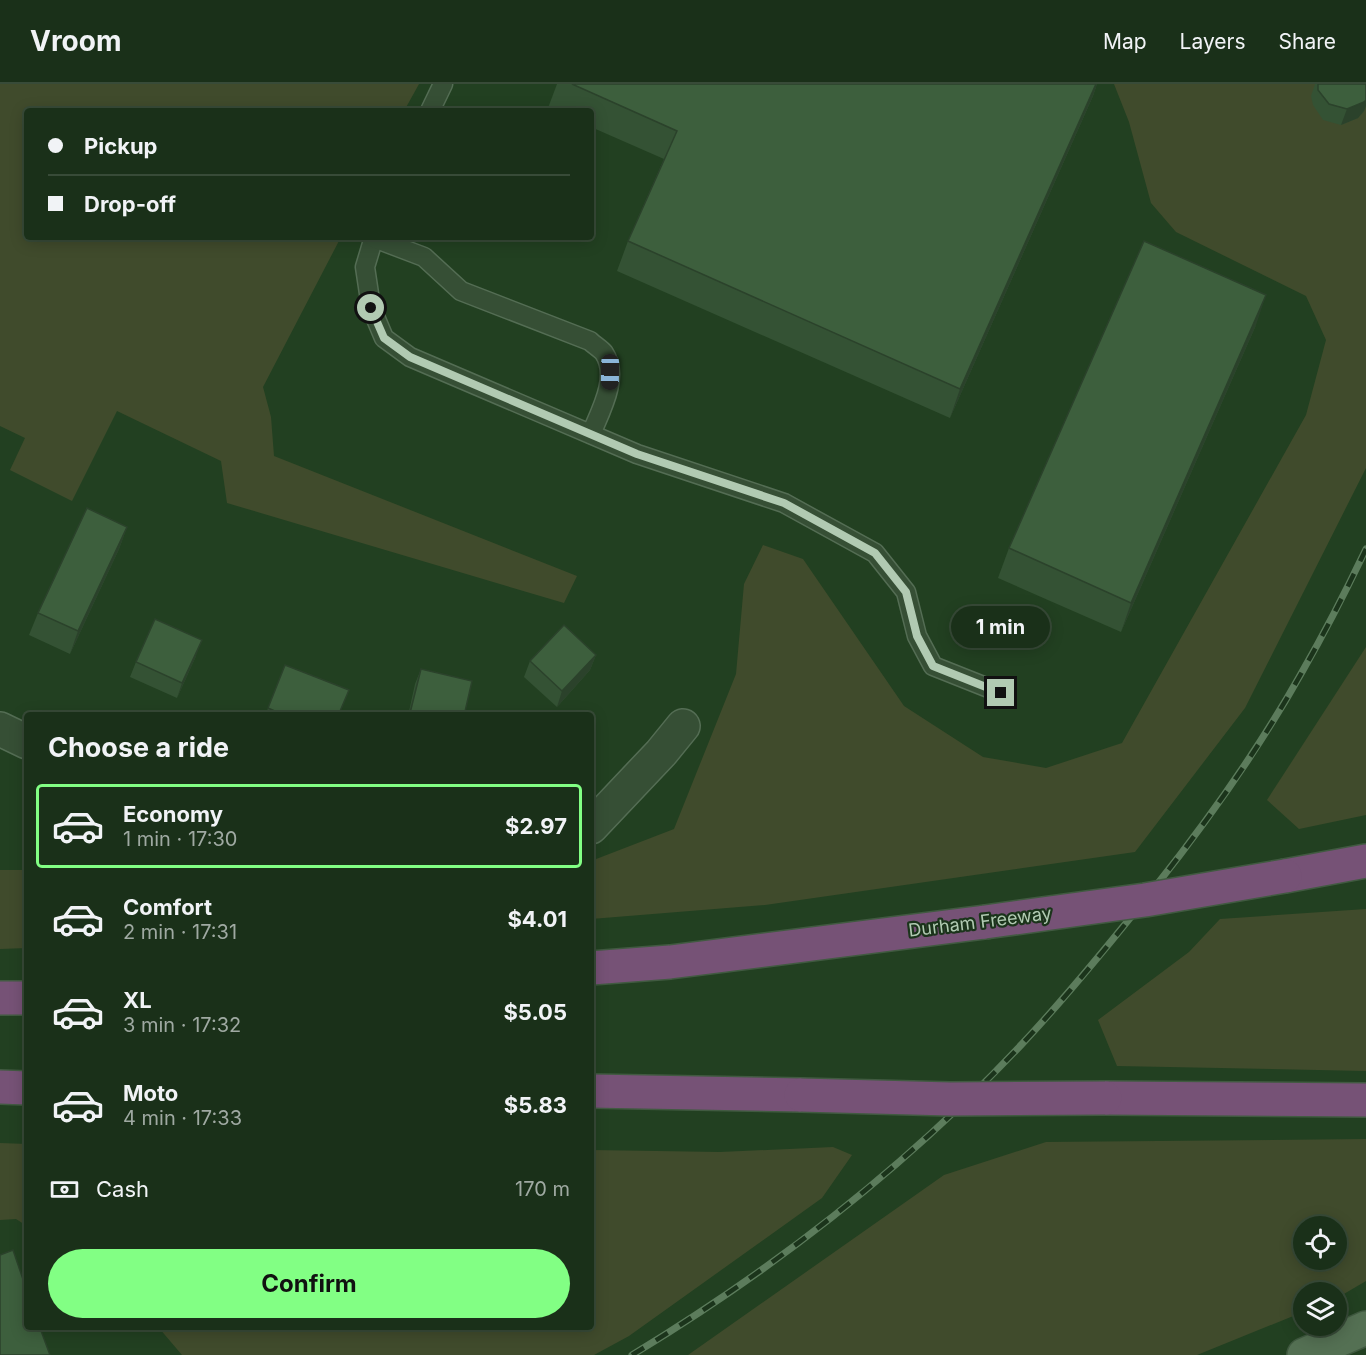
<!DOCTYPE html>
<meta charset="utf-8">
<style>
:root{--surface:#1a3019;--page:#233822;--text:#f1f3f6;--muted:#9fa9a2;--line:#384b38;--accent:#82ff84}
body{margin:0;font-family:Inter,sans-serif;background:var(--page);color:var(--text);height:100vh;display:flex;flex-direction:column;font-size:22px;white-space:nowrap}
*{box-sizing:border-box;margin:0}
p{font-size:20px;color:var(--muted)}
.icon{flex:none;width:33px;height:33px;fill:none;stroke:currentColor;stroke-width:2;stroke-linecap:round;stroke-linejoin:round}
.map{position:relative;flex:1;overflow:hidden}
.drawer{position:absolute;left:24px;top:628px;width:570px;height:618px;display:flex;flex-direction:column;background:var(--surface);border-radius:6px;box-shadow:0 3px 15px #0003,0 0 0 2px var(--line)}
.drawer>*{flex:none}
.top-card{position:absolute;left:24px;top:24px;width:570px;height:132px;border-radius:6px;box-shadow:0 3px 15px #0003,0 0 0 2px var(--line);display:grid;align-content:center;height:132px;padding:0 24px;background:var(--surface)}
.tools{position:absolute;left:1293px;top:1132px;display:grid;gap:12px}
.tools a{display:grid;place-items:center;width:54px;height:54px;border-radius:50%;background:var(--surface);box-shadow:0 3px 15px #0003,0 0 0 2px var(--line);font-size:30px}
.end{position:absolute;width:27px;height:27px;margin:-14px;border:8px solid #b1cab2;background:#111;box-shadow:0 0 0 3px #111}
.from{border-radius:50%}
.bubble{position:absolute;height:42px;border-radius:21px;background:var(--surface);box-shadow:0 3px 15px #0003,0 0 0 2px var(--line);font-size:20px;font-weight:700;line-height:42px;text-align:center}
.car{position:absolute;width:18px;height:36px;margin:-18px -9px;border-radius:8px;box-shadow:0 0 4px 2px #0007;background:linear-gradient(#222 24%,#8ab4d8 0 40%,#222 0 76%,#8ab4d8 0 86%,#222 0)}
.top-card b{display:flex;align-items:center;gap:21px;height:57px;font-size:22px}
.top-card b+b{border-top:2px solid var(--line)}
.top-card i{width:15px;height:15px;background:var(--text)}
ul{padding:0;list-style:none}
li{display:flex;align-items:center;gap:18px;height:84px;margin:0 12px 9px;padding:0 12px;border:3px solid transparent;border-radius:6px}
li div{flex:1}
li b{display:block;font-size:22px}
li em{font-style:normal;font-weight:700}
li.selected{border-color:var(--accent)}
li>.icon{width:54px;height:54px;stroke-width:1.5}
h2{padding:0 24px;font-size:27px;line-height:72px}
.pay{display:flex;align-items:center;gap:15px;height:66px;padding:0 24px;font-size:22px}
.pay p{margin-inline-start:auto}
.button{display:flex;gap:12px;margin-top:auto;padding:12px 24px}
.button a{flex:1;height:69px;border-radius:36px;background:var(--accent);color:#111;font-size:24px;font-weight:700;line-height:69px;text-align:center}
header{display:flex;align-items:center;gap:36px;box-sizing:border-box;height:84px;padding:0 30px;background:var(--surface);border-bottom:2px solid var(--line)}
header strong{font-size:28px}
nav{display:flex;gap:33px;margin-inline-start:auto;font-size:21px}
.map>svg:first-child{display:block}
.green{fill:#404b2c;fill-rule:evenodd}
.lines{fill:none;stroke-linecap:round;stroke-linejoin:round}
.service-casing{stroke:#546d54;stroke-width:21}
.minor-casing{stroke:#546d54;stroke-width:36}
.primary-casing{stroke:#3f583f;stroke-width:36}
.motorway-casing{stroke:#415a41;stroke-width:36}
.service{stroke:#364f35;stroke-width:18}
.minor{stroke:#364f35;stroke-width:33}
.primary{stroke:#547053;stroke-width:33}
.motorway{stroke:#765276;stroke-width:33}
.rail-casing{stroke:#5c7c5c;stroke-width:7}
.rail{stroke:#1b341b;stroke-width:4.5;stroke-dasharray:14;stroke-linecap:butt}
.motorway-bridge-casing{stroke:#415a41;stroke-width:36;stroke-linecap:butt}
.motorway-bridge{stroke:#765276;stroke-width:33}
.wall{fill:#345234}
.shaded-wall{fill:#2b422b}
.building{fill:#3d5f3d;stroke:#2b422b;stroke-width:1.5}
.route{stroke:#b1cab2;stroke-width:8}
.labels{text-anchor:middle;stroke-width:4.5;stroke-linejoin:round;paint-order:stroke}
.street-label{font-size:18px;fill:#b1cab2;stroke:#1b341b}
</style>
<header>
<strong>Vroom</strong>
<nav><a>Map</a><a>Layers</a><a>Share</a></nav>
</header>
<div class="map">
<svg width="1366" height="1271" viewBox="0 0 1366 1271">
<rect width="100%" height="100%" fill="#224021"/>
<g class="green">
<polygon points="0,0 419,0 404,27 27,27 27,153 341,153 263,303 271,333 274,372 577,492 564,519 227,419 221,377 117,327 72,417 10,386 25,354 0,342"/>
<polygon points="1114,0 1366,0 1366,384 1245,624 1135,768 765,821 591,835 591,777 674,745 736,590 744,500 763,461 803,475 904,622 983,673 1046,684 1122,659 1306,331 1326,256 1306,212 1176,148 1151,119 1129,38"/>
<polygon points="1366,563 1366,731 1299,745 1267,716"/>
<polygon points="0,786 27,786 27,864 0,865"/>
<polygon points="1366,825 1366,987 1117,982 1098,936 1189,868 1220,835"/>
<path d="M1366,1055v142l-29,17 -1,-5h-32l-1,19 -106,43h-509l256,-180 102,-33zM1304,1143h32v33h-32z"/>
<polygon points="0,1059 27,1060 27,1142 16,1135 0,1136"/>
<polygon points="833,1063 852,1071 822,1114 629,1252 594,1271 182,1271 159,1244 591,1244 591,1066 720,1068"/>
</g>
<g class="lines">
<g class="service-casing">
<g id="service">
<polyline points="430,27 443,0"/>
<polyline points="374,153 365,183 371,223 384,254 410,273 637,370 784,419 875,469 906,508 917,552 933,582 1001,609"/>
<path d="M374,154l50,19 37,34 129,50c4,4 11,8 14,12 16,24 -4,59 -13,81"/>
</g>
</g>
<g class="minor-casing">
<g id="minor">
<polyline points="0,645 27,658"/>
<polyline points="591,743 661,669 683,642"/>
</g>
</g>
<g class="primary-casing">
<polyline id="primary" points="1304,1271 1366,1244"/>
</g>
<g class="motorway-casing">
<g id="motorway">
<polyline points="1285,792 1366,777"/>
<polyline points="591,884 670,878 985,838"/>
<polyline points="0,914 27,914"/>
<polyline points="0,1003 27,1004"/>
<polyline points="591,1007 801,1011"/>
<polyline points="1105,1014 1366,1016"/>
</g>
</g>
<use href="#service" class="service"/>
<use href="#minor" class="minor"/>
<use href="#primary" class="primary"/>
<use href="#motorway" class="motorway"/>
<g class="rail-casing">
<path id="rail" d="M632,1271c142,-86 276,-190 390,-311 47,-50 90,-103 133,-157 54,-68 104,-138 147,-215 23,-40 44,-81 64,-123"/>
</g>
<use href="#rail" class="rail"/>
<g class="motorway-bridge-casing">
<g id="motorway-bridge">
<polyline points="985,838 1145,816 1285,792"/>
<polyline points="801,1011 950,1015 1105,1014"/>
</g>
</g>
<use href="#motorway-bridge" class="motorway-bridge"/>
</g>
<g class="wall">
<polygon points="557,0 1097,0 1093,12 950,334 617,187 628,157 664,75 591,43 591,27 555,27 548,24"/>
<polygon points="1315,0 1366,0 1366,22 1364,27 1358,34 1341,41 1323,36 1313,21 1311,12"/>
<polygon points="1256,241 1121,548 998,494 1009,464"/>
<polygon points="127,443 119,465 70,570 29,551 38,529"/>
<polygon points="596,571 590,586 557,623 524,593 530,577"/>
<polygon points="196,572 177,614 130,593 136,578"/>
<polygon points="285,581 339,632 265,632"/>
<polygon points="421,585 464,632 408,632 415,600"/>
</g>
<g class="shaded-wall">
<polygon points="1096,0 1097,0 1093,12 950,334 960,305"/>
<polygon points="1366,16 1366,22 1364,27 1358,34 1341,41 1347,25"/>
<polygon points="1266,211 1256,241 1121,548 1131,519"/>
<polygon points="127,443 119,465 70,570 78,547"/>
<polygon points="202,556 196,572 177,614 182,599"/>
<polygon points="596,571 590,586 557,623 562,607"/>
</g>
<g class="building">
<polygon points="572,0 1096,0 960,305 628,157 677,47"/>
<polygon points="1318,0 1366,0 1366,16 1364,18 1347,25 1329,20 1318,6"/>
<polygon points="1144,157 1266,211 1131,519 1009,464"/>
<polygon points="87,424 127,443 78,547 38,529"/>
<polygon points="155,535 202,556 182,599 136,578"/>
<polygon points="564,541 596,571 562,607 530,577"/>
<polygon points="285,581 349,606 338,632 286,632 268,624"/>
<polygon points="421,585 472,597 464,632 420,632 410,629"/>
<polygon points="13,1166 27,1207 27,1244 40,1244 50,1271 0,1271 0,1171"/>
</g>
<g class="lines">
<polyline class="route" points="371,224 384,254 410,273 637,370 784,419 875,469 906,508 917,552 933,582 1001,609"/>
</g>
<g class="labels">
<g class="street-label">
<text transform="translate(980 838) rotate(-7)" y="6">Durham Freeway</text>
</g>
</g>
</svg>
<div class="tools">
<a><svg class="icon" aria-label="locate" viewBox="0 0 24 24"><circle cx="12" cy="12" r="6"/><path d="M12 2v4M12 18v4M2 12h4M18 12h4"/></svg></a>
<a><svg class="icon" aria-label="layers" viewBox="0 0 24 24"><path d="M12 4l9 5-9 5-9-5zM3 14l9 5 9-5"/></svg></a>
</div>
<i class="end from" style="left:371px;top:224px"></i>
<i class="end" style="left:1001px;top:609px"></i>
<div class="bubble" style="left:951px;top:522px;width:99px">1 min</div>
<i class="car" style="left:610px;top:288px;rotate:181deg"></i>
<div class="top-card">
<b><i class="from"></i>Pickup</b>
<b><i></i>Drop-off</b>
</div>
<section class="drawer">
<h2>Choose a ride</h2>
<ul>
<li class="selected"><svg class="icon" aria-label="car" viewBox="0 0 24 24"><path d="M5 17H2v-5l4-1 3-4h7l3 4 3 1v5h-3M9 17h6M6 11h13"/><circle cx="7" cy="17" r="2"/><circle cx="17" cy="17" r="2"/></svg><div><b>Economy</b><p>1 min · 17:30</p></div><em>$2.97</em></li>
<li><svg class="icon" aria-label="car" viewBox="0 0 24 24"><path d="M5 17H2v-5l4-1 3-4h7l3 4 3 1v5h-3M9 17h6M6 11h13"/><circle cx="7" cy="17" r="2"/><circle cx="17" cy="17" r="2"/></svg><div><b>Comfort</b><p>2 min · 17:31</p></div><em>$4.01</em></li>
<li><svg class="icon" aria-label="car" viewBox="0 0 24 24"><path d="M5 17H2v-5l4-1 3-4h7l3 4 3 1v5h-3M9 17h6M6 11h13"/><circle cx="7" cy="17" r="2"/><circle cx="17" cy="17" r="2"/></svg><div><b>XL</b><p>3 min · 17:32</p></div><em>$5.05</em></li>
<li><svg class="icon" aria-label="car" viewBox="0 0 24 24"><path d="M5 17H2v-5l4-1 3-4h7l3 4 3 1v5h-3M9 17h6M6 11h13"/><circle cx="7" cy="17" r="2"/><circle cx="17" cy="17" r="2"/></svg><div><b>Moto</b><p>4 min · 17:33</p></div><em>$5.83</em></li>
</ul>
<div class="pay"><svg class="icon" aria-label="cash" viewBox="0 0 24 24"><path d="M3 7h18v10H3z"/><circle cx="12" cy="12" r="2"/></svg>Cash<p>170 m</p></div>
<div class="button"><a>Confirm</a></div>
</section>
</div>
